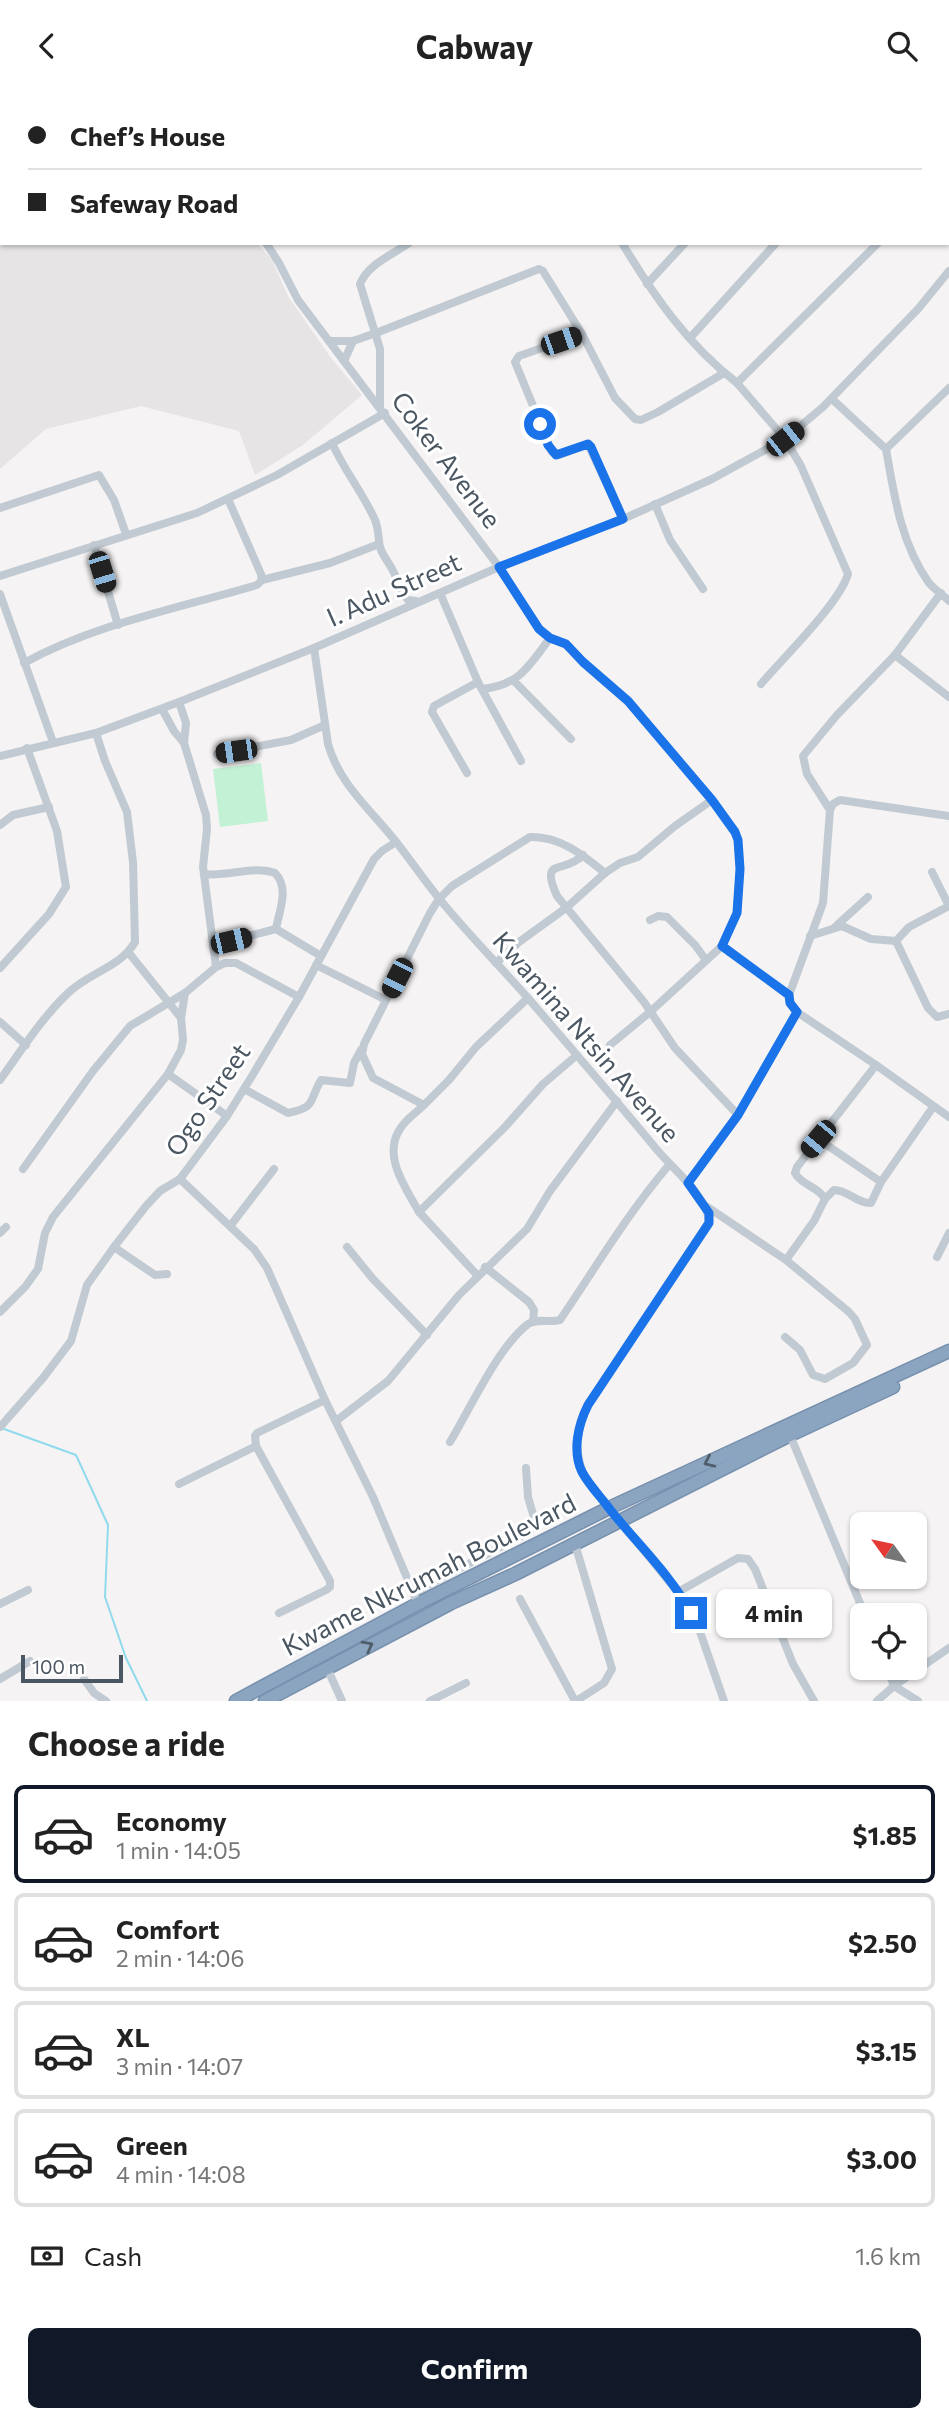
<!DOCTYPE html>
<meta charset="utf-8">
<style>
:root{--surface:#fff;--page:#f2f2f2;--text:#222;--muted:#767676;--line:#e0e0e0;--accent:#111827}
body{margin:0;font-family:Commissioner,sans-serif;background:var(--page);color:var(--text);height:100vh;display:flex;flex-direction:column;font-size:26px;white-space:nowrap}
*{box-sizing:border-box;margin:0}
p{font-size:23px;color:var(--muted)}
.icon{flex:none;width:38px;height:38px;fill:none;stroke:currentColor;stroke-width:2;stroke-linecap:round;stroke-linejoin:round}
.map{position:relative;height:1610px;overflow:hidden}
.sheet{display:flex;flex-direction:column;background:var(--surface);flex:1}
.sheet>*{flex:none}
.top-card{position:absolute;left:0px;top:0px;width:950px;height:154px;box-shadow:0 2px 5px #0004;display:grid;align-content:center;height:154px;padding:0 28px;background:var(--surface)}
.needle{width:46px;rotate:303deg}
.buttons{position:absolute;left:850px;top:1421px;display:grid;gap:14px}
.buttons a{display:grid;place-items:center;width:77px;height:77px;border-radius:10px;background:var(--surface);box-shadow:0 2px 5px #0004;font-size:35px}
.scale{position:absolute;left:21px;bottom:18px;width:102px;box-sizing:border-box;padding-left:7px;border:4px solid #4a5661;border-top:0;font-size:19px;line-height:24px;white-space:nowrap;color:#4a5661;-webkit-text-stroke:5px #fff;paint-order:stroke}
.end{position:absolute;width:32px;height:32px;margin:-16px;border:9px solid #1a73e8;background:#fff;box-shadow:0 0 0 4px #fff}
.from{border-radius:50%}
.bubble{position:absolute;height:49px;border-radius:10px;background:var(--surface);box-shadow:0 2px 5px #0004;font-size:23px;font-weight:700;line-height:49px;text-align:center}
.car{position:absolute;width:21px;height:42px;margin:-21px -10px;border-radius:9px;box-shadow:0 0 5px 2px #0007;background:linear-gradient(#222 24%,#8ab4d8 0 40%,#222 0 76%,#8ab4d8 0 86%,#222 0)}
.top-card b{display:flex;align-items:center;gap:24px;height:66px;font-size:26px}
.top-card b+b{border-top:2px solid var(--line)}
.top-card i{width:18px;height:18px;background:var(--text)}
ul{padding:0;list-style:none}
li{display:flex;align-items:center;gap:21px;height:98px;margin:0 14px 10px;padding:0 14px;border:4px solid var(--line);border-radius:10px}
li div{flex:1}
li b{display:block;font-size:26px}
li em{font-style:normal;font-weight:700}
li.active{border-color:var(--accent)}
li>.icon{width:63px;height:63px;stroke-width:1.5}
h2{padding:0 28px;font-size:32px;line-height:84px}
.pay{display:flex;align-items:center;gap:18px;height:77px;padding:0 28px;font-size:26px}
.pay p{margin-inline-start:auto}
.cta{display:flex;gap:14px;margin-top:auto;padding:14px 28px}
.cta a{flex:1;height:80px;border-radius:10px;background:var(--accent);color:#fff;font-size:28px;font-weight:700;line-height:80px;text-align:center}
header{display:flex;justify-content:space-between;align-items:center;height:91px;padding:0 28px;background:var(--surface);font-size:32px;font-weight:700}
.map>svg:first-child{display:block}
.education{fill:#e6e4e5}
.green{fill:#c3f1d5}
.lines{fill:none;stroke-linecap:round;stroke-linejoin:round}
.stream{stroke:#90daee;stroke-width:2}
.highway-casing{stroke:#7690ad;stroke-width:15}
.minor{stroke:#c1cad2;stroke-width:8}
.highway{stroke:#8ba5c1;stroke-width:12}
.oneway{stroke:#505e6b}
.route{stroke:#1a73e8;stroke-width:9}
.labels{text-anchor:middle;stroke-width:6;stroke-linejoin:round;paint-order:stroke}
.street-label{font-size:26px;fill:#4a5661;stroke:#fff}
</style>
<header><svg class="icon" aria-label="back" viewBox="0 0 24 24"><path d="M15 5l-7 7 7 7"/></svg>Cabway<svg class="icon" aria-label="search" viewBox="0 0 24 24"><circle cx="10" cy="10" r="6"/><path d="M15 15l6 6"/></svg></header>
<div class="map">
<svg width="949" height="1610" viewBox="0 0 949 1610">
<rect width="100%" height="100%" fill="#f5f3f3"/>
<polygon class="education" points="2,42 2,152 257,152 272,169 288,205 331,267 362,304 303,354 255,384 239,340 141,315 46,338 0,378 0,43"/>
<polygon class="green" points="261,672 268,730 220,736 213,678"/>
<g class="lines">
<polyline class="stream" points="4,1338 76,1364 108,1434 105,1506 126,1567 147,1610"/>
<g class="highway-casing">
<g id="highway">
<polyline points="812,0 814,2"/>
<polyline points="948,132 949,133"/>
<polyline points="948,143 949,143"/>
<polyline points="236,1610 421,1511 609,1417 949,1260"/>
<polyline points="265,1610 451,1512 515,1483 790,1344 893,1296"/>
</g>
</g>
<g class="minor">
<polyline points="167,0 168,2"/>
<polyline points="260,0 261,2"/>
<polyline points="414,0 415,2"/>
<polyline points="523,0 524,2"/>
<polyline points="613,0 614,2"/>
<polyline points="691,0 692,2"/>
<polyline points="106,2 110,0"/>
<polyline points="336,2 340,0"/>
<polyline points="0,39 2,39"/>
<polyline points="266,152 279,172 298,209 499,476 539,538 550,547 566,553 583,571 628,610 712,709 735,741 738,749 740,777 737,822 722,855 650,921 610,954"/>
<path d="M622,152c32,53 65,101 115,140"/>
<polyline points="647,193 685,152"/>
<polyline points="582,243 519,265 515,271 552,361 559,364 588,353 623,428"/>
<polyline points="690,247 776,152"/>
<polyline points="329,250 353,250 376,242 539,178 543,180 582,243 615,307 635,328 641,329 658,321 724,282"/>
<polyline points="344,270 353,250"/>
<polyline points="832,308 886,358 949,297"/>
<path d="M380,316v-58l-20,-65c8,-20 32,-29 49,-41"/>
<path d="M332,352c12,27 31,50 43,77 4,10 3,18 5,27 3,10 9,15 13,24 6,10 6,20 15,29l8,1"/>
<path d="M886,358c8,46 15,95 43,134 5,6 14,12 20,18"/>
<polyline points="655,413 670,449 703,498"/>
<polyline points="0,417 99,384 114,409 126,443"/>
<polyline points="94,454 118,534"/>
<polyline points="0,485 197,422 277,384 385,322"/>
<polyline points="262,489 330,472 379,453"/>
<polyline points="440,502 478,591 521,670"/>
<polyline points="941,502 895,564 949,606"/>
<polyline points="0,503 53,651"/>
<path d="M314,557l14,96c11,40 44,67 69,99 15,19 29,40 45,59 27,33 57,63 85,95 44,51 88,102 131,154 16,19 50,46 51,71l-121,183c-12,24 -15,52 -1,75l97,120 14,26 26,75"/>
<path d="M24,572c71,-39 155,-55 233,-78l5,-5 -1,-6 -33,-75"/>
<polyline points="513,589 571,648"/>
<path d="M761,593c22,-26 78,-80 87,-110l-47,-108 -16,-27 -48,-56 141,-140"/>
<path d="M482,598c38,-4 47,-23 68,-51"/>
<polyline points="179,611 186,632 184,652"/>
<polyline points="217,663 291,649 325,634"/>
<polyline points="0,665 96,642 179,611 314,557 499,476 623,428 712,388 785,348 823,316 918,218 949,180"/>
<polyline points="467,682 432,621 434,615 478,591"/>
<polyline points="830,719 833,713 840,709 949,725"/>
<polyline points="0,734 13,724 49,716"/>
<polyline points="396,751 382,760 374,768 299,906 252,985 227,1025 180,1088 254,1158 267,1177 325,1309 373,1406 418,1513"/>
<path d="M583,764c-19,20 -44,1 -26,41l87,106 31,46 63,67"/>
<polyline points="932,781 949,815"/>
<path d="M204,783c24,3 50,-9 71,-1 15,15 4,38 1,56"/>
<polyline points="650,829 658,825 667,826 695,854 706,869"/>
<polyline points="835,836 868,806"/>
<polyline points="810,845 842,835 871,848 896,850 909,836 949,815"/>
<polyline points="896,850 928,917 937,926 949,923"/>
<polyline points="213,854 276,838 321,865"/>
<polyline points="722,855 789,904"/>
<polyline points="496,872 519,851 566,817 605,782 620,772 638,766 675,735 712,709"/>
<polyline points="316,874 386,909"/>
<polyline points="216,876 225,872 236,872 299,906"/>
<polyline points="0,877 49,823 66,796 57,740 27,657"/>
<path d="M528,907l-52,49 -27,33 -25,25 -51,-27 -11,-24 2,-10 66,-131 9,-14 13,-13 78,-49c30,-1 53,18 75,36"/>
<polyline points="181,927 185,902"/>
<polyline points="0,931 26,954"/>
<polyline points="876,974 949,1026"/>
<polyline points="168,983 227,1025"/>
<path d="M0,989c21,-29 41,-61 67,-86 21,-21 54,-27 68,-52l-2,-80 -6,-50 -22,-51 -9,-28"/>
<path d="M244,998l44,24c29,-6 20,-11 33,-33l29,3 4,-20 7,-13"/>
<polyline points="818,1048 881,1091"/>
<polyline points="23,1078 93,980 130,935 185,902 216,876 203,776 207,738 206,724 184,652 174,640 162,618"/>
<polyline points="688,1092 738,1024 797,921 790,912 789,904 823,812 830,719 807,683 803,665 837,624 895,564"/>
<path d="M825,1108l9,-9c14,0 24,14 37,13l10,-21 52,-75"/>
<polyline points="706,1115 786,1169 849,1221 855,1228 867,1254 853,1272 825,1288 813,1284 800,1259 785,1246"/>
<path d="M419,1121c-13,-24 -37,-56 -19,-83 6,-10 16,-16 24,-24"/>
<polyline points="231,1134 274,1078"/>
<polyline points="0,1142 6,1136"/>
<polyline points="114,1156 155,1184 167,1183"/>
<polyline points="347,1156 373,1188 427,1244"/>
<polyline points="937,1166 949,1142"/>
<path d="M786,1169l28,-39 11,-22c-6,-12 -24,-14 -30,-26l2,-6 79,-102 -79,-53"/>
<polyline points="485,1176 529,1211 534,1219 533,1231"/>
<polyline points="477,1184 419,1121 505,1036 543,993 577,964"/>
<polyline points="0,1221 25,1196 38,1178 45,1142 53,1126 168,983 181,959 183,949 181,927 129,862"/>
<polyline points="336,1330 388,1290 459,1204 527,1138 550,1100 617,1010"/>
<polyline points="0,1336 43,1287 71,1250 87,1194 114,1156 146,1115 160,1100 180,1088"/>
<polyline points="790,1344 865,1524"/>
<path d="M450,1351c20,-33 48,-95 78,-118 9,-6 23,-1 32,-4 36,-53 68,-107 109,-155"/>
<polyline points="179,1393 256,1355"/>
<polyline points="575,1453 612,1578 604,1592 576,1610"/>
<polyline points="678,1501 738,1467 748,1468 755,1478 793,1573 814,1610"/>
<polyline points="413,1502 529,1441 535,1430 528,1406 526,1377"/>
<polyline points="520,1508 575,1610"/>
<polyline points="0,1513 28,1499"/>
<polyline points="279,1522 326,1499 330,1496 330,1490 256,1355 255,1345 257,1342 325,1309"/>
<polyline points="327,1577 342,1610"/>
<polyline points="887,1577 894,1595"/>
<polyline points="0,1588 30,1570"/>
<polyline points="84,1588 94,1602 106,1610"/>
<polyline points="894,1595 918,1610"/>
<polyline points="430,1610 466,1592"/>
<polyline points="877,1610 894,1595 949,1557"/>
</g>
<use href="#highway" class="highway"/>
</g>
<defs><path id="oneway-chevron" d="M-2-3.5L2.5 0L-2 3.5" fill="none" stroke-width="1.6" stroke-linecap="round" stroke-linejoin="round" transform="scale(1.75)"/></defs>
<g class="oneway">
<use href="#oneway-chevron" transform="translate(709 1371) rotate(155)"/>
<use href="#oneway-chevron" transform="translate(368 1555) rotate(-28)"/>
</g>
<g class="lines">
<path class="route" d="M540,333l8,21 8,10 32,-11 3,3 32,72 -124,48 40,62 11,9 16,6 17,18 45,39 84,99 23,32 3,8 2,29 -3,44 -15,33 67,49 1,8 7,9 -59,103 -50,68 21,30v10l-121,182c-10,20 -16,46 -6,67 6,11 15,21 23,31 28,37 64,69 86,110"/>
</g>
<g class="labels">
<g class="street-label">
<text transform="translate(446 369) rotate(53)" y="9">Coker Avenue</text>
<text transform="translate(394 499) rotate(-24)" y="9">I. Adu Street</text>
<text transform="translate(586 946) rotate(49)" y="9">Kwamina Ntsin Avenue</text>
<text transform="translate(208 1009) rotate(-56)" y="9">Ogo Street</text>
<text transform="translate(429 1484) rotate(-27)" y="9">Kwame Nkrumah Boulevard</text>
</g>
</g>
</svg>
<div class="buttons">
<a><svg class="needle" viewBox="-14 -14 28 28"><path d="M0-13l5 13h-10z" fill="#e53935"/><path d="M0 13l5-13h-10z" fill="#767676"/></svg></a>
<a><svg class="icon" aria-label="locate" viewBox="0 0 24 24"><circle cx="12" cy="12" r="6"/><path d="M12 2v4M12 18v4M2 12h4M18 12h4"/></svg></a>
</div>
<div class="scale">100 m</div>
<i class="end from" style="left:540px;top:333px"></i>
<i class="end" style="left:691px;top:1522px"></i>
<div class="bubble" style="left:716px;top:1498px;width:116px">4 min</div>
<i class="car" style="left:561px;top:250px;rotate:71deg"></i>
<i class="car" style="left:785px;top:348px;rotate:52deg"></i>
<i class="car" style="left:102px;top:481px;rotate:163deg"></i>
<i class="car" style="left:236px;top:660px;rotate:262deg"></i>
<i class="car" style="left:231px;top:850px;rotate:77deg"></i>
<i class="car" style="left:397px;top:887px;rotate:207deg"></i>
<i class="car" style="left:818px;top:1048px;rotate:220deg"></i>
<div class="top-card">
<b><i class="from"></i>Chef’s House</b>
<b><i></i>Safeway Road</b>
</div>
</div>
<section class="sheet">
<h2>Choose a ride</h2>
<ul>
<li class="active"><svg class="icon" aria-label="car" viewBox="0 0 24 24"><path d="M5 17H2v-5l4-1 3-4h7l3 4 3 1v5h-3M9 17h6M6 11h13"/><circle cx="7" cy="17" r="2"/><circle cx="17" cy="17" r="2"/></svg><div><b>Economy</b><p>1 min · 14:05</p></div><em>$1.85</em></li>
<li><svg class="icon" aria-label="car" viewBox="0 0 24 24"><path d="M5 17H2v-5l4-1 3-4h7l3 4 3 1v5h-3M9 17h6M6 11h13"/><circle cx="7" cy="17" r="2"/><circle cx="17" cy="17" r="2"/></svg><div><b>Comfort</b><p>2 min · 14:06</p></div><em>$2.50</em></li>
<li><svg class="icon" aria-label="car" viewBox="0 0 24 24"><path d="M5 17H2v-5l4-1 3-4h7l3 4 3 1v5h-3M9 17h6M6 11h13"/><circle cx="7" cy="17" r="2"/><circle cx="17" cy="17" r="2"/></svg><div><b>XL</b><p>3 min · 14:07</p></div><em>$3.15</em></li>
<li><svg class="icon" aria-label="car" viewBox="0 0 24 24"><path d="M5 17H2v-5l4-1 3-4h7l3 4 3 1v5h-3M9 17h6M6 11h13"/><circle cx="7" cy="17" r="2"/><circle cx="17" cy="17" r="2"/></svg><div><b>Green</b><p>4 min · 14:08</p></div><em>$3.00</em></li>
</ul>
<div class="pay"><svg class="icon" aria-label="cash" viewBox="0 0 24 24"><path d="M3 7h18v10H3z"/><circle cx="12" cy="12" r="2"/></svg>Cash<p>1.6 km</p></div>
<div class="cta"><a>Confirm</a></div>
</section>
